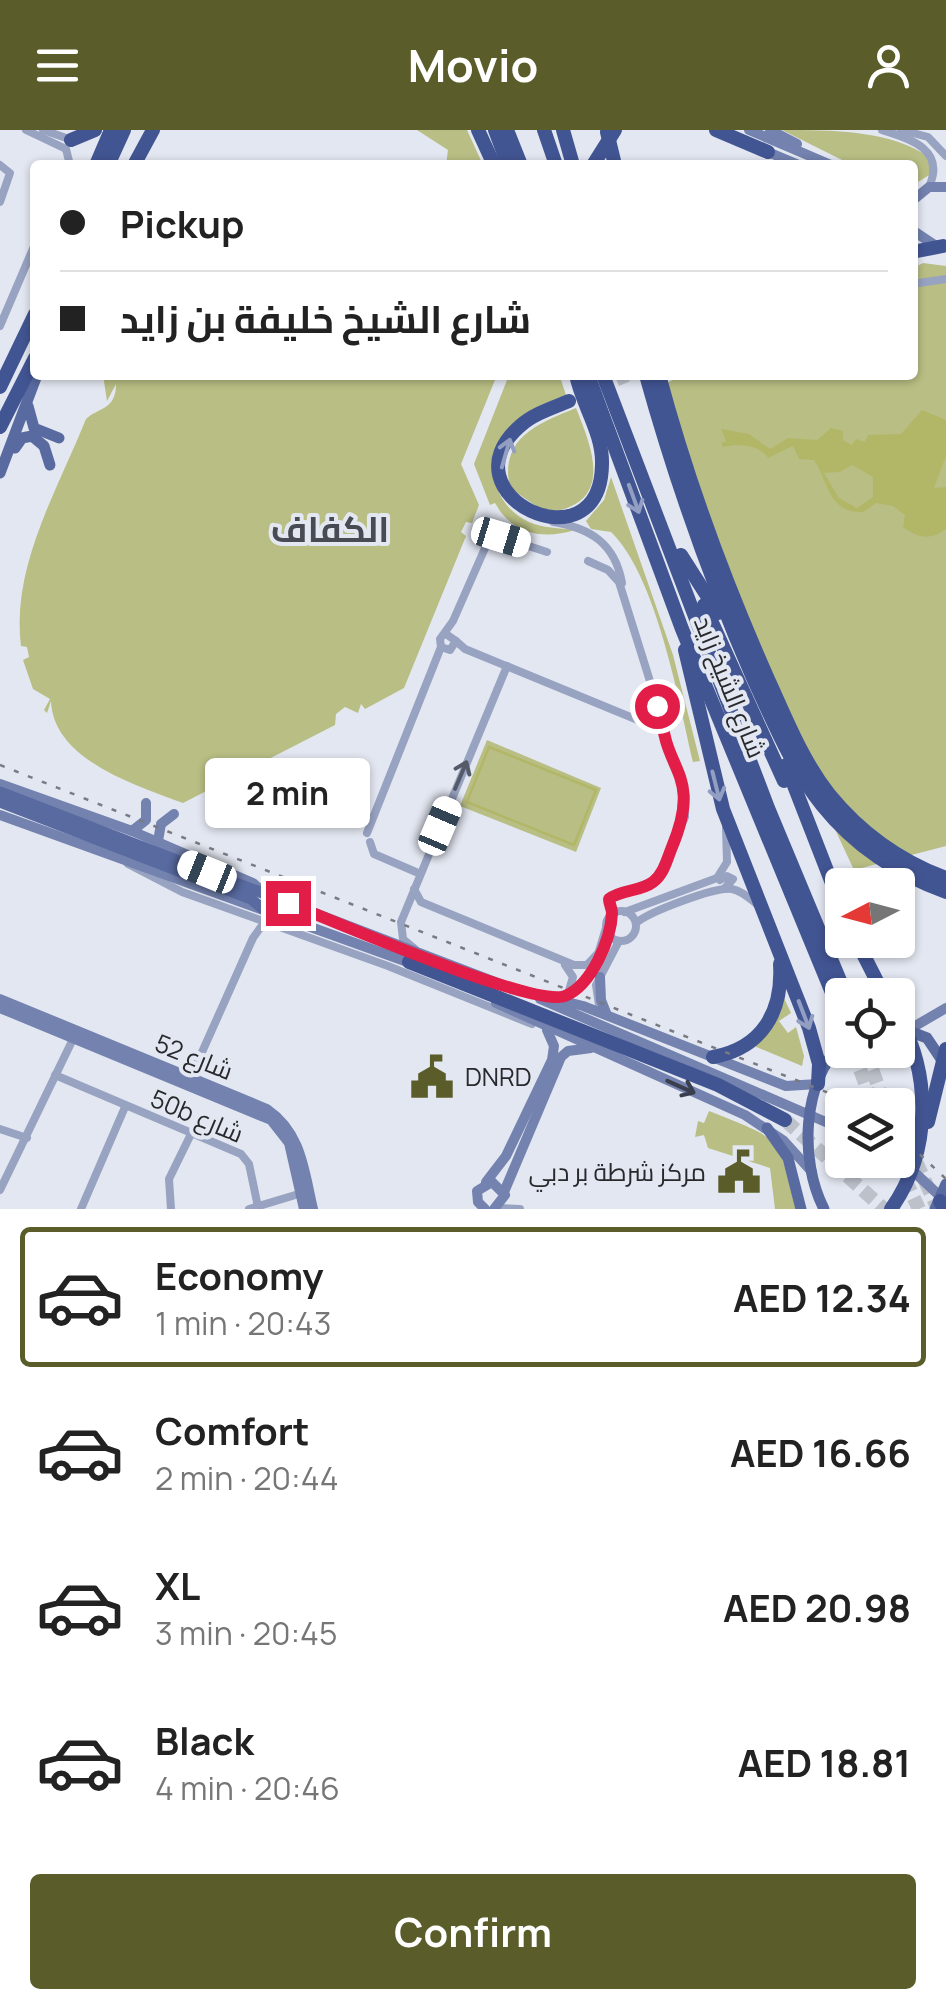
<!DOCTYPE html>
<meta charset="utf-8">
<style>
:root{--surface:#fff;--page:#f2f2f2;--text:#222;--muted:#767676;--line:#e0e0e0;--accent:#5a5d2a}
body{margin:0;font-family:Manrope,Cairo,sans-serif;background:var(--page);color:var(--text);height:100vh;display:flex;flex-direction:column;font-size:38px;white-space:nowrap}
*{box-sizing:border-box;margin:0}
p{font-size:32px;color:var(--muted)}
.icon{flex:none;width:55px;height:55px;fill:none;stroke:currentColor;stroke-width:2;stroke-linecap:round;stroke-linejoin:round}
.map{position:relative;height:1079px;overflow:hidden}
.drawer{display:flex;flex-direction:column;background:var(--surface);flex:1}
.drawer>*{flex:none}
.top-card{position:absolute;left:30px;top:30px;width:888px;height:220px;border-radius:10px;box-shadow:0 2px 8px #0004;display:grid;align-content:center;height:220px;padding:0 30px;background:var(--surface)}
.needle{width:65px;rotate:264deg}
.controls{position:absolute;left:825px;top:738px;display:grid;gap:20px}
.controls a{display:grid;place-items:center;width:90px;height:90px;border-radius:10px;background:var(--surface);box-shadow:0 2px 8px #0004;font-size:50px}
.end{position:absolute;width:45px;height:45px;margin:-22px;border:12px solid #e11d48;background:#fff;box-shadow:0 0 0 5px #fff}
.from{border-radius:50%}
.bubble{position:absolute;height:70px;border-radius:10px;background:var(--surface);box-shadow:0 2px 8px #0004;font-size:32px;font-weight:700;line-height:70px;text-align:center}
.car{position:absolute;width:30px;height:60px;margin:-30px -15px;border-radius:12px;box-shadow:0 0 8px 2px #0007;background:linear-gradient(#fff 24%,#345 0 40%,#fff 0 76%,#345 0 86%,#fff 0)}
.top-card b{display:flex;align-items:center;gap:35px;height:95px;font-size:38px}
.top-card b+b{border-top:2px solid var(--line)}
.top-card i{width:25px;height:25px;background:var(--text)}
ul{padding:18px 0 0;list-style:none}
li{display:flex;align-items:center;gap:30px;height:140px;margin:0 20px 15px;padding:0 10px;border:5px solid transparent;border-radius:10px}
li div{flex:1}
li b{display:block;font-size:38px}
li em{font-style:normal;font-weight:700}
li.on{border-color:var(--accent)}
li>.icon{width:90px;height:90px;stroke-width:1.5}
.action{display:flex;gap:20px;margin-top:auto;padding:20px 30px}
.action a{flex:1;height:115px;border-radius:10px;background:var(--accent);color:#fff;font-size:40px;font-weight:700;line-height:115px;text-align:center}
header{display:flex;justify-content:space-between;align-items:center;height:130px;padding:0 30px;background:var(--accent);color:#fff;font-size:45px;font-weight:700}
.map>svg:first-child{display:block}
.green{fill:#b9be84}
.water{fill:#b2b768;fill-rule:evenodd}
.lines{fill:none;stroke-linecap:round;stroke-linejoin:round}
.stream{stroke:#b2b768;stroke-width:2.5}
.highway-tunnel{stroke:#bdc1ca;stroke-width:14;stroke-dasharray:14 7;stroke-linecap:butt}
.street{stroke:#98a3c2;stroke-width:8}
.secondary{stroke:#7382af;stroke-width:10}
.primary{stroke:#586aa0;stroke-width:11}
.highway{stroke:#425593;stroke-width:14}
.rail{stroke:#787b81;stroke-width:2.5;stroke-dasharray:5 10;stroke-linecap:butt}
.oneway{stroke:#929ec2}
.oneway2{stroke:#545a68}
.oneway3{stroke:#3a3f4d}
.route{stroke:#e11d48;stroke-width:12}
.labels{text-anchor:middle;stroke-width:8;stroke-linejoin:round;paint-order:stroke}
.street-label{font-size:25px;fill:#27292c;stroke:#e3e7f1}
.poi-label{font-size:25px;fill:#27292c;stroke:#e3e7f1;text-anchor:start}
.district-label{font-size:35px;font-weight:bold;fill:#484b53;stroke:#e3e7f1}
</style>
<header><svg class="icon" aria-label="menu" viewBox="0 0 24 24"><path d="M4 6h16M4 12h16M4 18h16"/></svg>Movio<svg class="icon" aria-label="person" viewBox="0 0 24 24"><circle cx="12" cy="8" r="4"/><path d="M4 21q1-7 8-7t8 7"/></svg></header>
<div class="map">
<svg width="946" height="1079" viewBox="0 0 946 1079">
<rect width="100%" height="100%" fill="#e3e7f1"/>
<g class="green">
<polygon points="417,0 467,0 483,35 446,35 448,20"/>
<path d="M782,0c49,0 110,0 148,28l1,16 -18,11 -1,-20h-60z"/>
<polygon points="923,133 946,136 946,716 854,740 678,363 654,259 683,245 912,245 913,138"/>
<path d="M103,245h11l2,5 5,-5h376l-36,89 18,41 -7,18 -6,-1 -5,10 5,4 -62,152 -39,21 -4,-5 -3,9 -13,-6 -9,7 -1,11 -152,78c-49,-18 -130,-44 -132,-102l-4,12 -3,-3 6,-11 -17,-10 -10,-29 6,-3 -2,-10 -6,-1c-10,-79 36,-155 65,-227 13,-12 30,-9 30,-35l-9,17z"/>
<path d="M509,245h56l-4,5 5,15c-18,9 -40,16 -54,30 -31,30 -22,79 17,97 13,6 31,6 46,8 -33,10 -63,4 -80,-27l-5,2 -16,-41z"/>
<path d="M576,278c18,45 38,96 -30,105l-36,-25c-11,-49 26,-64 66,-80z"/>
<path d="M611,347l62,178 27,106 -7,1c-14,-61 -37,-187 -82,-230l-20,-3 -5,-8 18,-21z"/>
<polygon points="487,610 601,658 576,722 460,676"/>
<polygon points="783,866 791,883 779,891 788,903 796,897 804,926 802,936 754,916"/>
<path d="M709,981c74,30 66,21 89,98h-23l-5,-41 -62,-20 -4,-13 -9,2 3,-16 6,2z"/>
</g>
<path class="water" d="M922,280l24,10v36l-12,32 12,-1v42c-16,12 -28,9 -43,-2l2,-12 -12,-9 -17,-3 -13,9c-35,2 -35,-32 -49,-52l-15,-1 -6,-13 -25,12c-9,-13 -27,-15 -45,-11l-2,-4 5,-2 -5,-12 28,5 21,15 18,-11 29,2 14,-12 12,3v9l9,5 4,-6 9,3 3,-7 33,-1zM852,335l21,12v20l-16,11 -18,-10 -15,-25 16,-1z"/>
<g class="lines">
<polygon class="stream" points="489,617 596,660 574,715 467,672"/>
<g class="highway-tunnel">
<polyline points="597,258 627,245"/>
<polyline points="853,920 873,975"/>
<polyline points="865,920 885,975"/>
<polyline points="785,990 884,1079"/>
<polyline points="898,993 938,1079"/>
<polyline points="896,1030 919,1079"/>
</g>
<g class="street">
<polyline points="26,0 66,19 70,35"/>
<polyline points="43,0 72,10"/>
<path d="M882,0c28,9 64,19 47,57"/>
<polyline points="901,0 928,7 946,26"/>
<polyline points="0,35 10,43 0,72"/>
<polyline points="912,154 946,149"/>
<polyline points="0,196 35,114"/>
<path d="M553,392c37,6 62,21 69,61"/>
<polyline points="588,431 608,440 619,452 659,580"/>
<polyline points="446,504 456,511 450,520 441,517 440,509 453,491 489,409 501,407 547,422"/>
<polyline points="456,511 465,519 645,593"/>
<polyline points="644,584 648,596 660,593 661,581 649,578"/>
<polyline points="367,703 441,517"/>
<polyline points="370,712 374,724 416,742"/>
<polyline points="128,734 182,762 388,836 532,894"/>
<polyline points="720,750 727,746 733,749 725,758"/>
<polyline points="414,759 421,772 574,835 587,835 601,820"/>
<circle cx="621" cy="796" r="15"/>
<polyline points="625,782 717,748 727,732 726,698"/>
<polyline points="612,784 611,767 656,750 685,687 684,656 659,595"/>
<path d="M636,793c13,-11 80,-37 96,-34 11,2 19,11 27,17"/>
<polyline points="415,819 403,809 401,792 507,536"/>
<polyline points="565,835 573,847 568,864"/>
<polyline points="567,864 592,844 606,798"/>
<polyline points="600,882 596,855 619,811"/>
<polyline points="55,945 241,1024 249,1034 258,1077"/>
<polyline points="190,949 253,808 263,794 272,792"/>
<polyline points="0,999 27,1008"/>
<polyline points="0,1060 74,907"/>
<polyline points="498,1078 520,1079"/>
<polyline points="81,1079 125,977"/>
<polyline points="171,1079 169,1049 191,1004"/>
<polyline points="249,1079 302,1063"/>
</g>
<g class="secondary">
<polyline points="749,0 831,35"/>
<polyline points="770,0 797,14"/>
<polyline points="768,22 799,35"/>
<polyline points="912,71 929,57 946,57"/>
<polyline points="912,100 936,116"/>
<polyline points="0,654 132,701 253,753 265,764 508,857 583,876 786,956 818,954"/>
<polyline points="0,685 413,834"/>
<polyline points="132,701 146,690 146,673"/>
<polyline points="158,711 161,694 174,684"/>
<polyline points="600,847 601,870 607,885"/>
<path d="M0,869l267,110c35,24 37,62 46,100"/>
<polyline points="540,869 842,999"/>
<polyline points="496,873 745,985 784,1011 812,1042"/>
<polyline points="0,878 271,990 289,1013 304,1079"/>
<polyline points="910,899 946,878"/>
<polyline points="898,1027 942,1068"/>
<polyline points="486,1052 506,1026 552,930 554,916 547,900"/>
<polyline points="504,1062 561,927 568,921 591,918"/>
<polyline points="485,1079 478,1072 477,1061 492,1052 505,1065 494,1079"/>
</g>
<g class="primary">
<polyline points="28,276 34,298 59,308"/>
<polyline points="15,318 22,308 32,306 44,316 50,335"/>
<polyline points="0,343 37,245"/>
<polyline points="0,662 265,764"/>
<polyline points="0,672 251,769 263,779"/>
<polyline points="901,898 927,908 945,935"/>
<polyline points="767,998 788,1028 801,1079"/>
<path d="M824,1079c-25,-49 -22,-126 18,-166"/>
<polyline points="935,1079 946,1054"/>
</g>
<g class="highway">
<polyline points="478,0 494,35"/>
<polyline points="495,0 508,35"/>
<polyline points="507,0 521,35"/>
<polyline points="544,0 556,35"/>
<polyline points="563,0 573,35"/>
<polyline points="716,0 768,22"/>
<polyline points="607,2 615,35"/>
<polyline points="71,10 95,0"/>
<polyline points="96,35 111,0"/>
<polyline points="108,35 124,0"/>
<polyline points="134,35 153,0"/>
<polyline points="593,35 615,0"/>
<polyline points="912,122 943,116"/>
<polyline points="588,245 682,499 840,882"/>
<polyline points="603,245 768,678 846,865"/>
<path d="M646,245c29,104 64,204 107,303 20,43 39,90 69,127 32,40 76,70 124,87"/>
<path d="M659,245c28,104 65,205 109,304 18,39 34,81 61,115 31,38 71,67 117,84"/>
<polyline points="0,257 35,184"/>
<path d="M569,271c-17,7 -36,13 -49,25 -79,69 81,145 82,38 1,-31 -20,-59 -26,-89"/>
<polyline points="0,297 35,228"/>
<polyline points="681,425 718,483"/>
<polyline points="704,475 784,651"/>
<polyline points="685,520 723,679 809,898 819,934 818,954"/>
<polyline points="786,635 842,779"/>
<polyline points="856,810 884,865"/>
<polyline points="409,832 718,955 785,990"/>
<path d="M713,927c49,-9 70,-45 67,-93"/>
<polyline points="928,992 946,919"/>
<polyline points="940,1071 944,1079"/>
<path d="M891,1079c40,-56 41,-134 7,-193"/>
</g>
<g class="rail">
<polyline points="0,635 859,975"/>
<polyline points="898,1004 946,1049"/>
</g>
</g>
<defs><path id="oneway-shaft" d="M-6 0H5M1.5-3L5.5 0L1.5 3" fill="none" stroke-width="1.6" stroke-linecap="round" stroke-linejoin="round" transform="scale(2.5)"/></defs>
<g class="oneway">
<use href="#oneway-shaft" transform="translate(506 323) rotate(-74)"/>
<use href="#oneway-shaft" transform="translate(634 369) rotate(70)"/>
<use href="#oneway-shaft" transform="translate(716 656) rotate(76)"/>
<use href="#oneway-shaft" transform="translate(804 885) rotate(69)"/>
</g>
<use class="oneway2" href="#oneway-shaft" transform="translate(461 645) rotate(-67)"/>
<use class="oneway3" href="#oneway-shaft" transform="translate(681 957) rotate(24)"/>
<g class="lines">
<path class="route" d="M288,773c43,17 246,105 277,93 27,-11 46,-57 47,-83 0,-5 -3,-9 -3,-14 13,-10 31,-7 44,-17 11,-8 14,-23 19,-35 31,-75 -9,-75 -10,-134l-13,-5 3,-12 5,10"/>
</g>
<defs>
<g id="civic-bare" transform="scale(3.45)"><path d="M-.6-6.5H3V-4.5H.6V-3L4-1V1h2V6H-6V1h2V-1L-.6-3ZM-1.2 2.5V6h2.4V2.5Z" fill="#5a5d2a" stroke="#e3e7f1" stroke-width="2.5" paint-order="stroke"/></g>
</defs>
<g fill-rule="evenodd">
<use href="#civic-bare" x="432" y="947"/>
<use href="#civic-bare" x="739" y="1042"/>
</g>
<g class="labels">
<g class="street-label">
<text transform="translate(730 557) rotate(68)" y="9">شارع الشيخ زايد</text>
<text transform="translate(194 927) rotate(22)" y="9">شارع 52</text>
<text transform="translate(197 986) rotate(23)" y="9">50b شارع</text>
</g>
<g class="poi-label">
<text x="465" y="956">DNRD</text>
<text x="706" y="1051" text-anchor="end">مركز شرطة بر دبي</text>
</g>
<g class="district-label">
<text x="330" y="412">الكفاف</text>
</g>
</g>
</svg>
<div class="controls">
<a><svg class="needle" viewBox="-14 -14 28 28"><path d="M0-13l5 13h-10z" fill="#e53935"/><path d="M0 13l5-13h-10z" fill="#767676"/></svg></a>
<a><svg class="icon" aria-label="locate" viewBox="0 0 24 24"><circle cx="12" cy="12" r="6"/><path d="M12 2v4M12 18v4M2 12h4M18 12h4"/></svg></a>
<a><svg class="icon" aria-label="layers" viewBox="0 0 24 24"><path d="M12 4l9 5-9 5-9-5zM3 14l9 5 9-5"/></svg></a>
</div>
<i class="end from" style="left:657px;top:576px"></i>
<i class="end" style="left:288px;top:773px"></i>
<div class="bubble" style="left:205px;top:628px;width:165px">2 min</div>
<i class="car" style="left:501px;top:407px;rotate:107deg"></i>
<i class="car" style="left:440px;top:696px;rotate:23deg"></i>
<i class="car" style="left:207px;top:742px;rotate:292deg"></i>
<div class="top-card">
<b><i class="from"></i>Pickup</b>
<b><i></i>شارع الشيخ خليفة بن زايد</b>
</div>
</div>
<section class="drawer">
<ul>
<li class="on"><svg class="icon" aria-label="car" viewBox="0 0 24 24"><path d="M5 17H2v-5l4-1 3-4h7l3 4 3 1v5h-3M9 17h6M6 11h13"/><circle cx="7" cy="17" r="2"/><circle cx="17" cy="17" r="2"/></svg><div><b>Economy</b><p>1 min · 20:43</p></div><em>AED 12.34</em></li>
<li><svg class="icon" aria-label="car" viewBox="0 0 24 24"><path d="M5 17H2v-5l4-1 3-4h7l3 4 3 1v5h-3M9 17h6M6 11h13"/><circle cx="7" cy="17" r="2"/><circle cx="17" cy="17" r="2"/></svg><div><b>Comfort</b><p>2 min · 20:44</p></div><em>AED 16.66</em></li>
<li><svg class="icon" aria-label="car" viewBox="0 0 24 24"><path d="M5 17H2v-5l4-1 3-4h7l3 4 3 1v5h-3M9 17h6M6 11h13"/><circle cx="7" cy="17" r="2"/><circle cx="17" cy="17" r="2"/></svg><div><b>XL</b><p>3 min · 20:45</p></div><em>AED 20.98</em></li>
<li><svg class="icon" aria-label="car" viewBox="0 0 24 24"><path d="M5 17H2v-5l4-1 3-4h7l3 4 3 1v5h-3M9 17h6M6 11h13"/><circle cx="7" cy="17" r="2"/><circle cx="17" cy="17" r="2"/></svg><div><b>Black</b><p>4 min · 20:46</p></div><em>AED 18.81</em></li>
</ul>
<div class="action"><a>Confirm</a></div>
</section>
